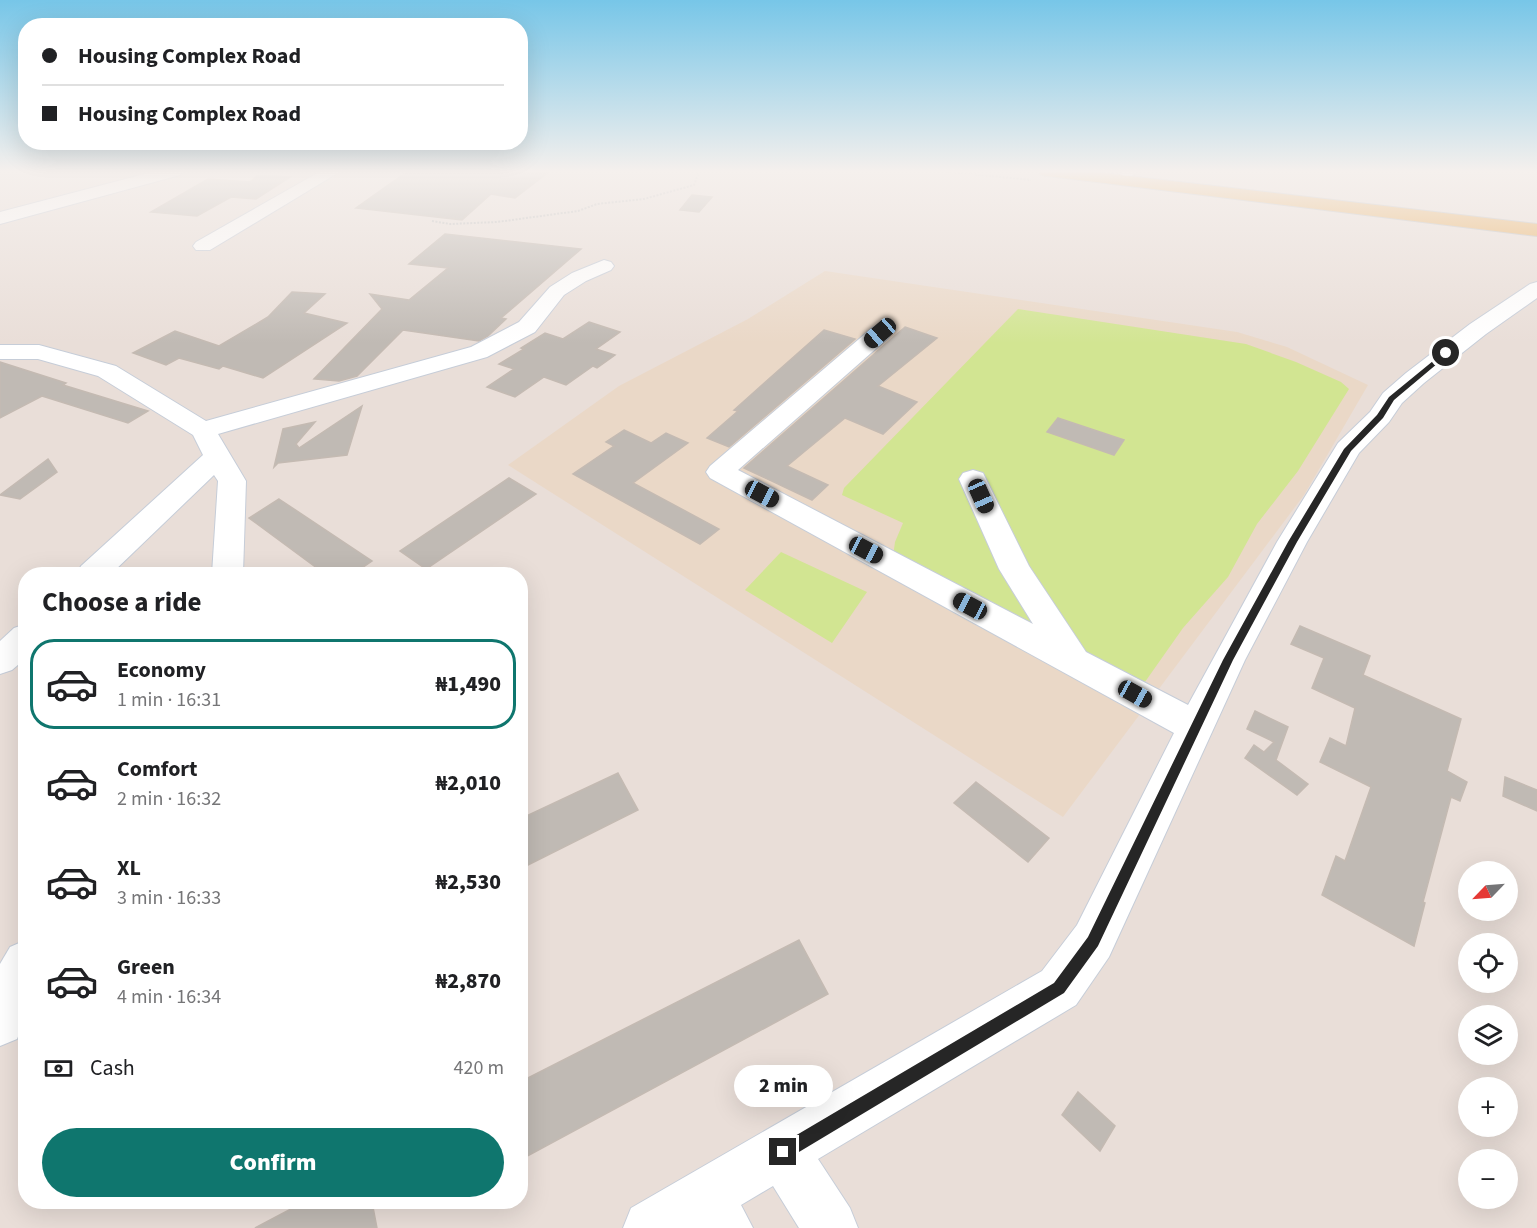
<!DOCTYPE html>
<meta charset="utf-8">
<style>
:root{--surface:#fff;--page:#f2f2f2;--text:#202124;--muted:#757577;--line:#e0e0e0;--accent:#0f766e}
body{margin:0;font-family:"Source Sans 3",sans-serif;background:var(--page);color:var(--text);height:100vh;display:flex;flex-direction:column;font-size:22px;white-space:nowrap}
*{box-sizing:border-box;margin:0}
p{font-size:20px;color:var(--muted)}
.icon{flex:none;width:33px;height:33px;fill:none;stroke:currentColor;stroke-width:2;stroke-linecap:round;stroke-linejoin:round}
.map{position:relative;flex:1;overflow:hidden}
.drawer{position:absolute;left:18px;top:567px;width:510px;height:642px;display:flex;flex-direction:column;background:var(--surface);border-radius:24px;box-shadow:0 6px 24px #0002}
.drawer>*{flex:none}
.guide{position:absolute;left:18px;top:18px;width:510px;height:132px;border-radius:24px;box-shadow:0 6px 24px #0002;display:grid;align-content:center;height:132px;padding:0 24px;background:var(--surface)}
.needle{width:39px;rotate:245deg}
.controls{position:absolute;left:1458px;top:861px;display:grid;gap:12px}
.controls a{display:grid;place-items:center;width:60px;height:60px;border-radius:50%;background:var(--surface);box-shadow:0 6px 24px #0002;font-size:30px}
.end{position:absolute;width:27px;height:27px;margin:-14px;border:8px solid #262626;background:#fff;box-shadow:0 0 0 3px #fff}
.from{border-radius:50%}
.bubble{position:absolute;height:42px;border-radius:21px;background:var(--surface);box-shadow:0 6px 24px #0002;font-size:20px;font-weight:800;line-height:42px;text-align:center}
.car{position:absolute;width:18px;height:36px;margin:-18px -9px;border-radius:8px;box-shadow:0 0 4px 2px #0007;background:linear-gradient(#222 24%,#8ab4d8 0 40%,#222 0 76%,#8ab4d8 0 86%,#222 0)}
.guide b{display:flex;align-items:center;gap:21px;height:57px;font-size:22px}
.guide b+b{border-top:2px solid var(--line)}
.guide i{width:15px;height:15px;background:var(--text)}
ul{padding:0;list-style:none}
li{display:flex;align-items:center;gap:18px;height:90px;margin:0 12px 9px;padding:0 12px;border:3px solid transparent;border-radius:24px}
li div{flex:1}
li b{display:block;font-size:22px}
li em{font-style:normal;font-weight:800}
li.on{border-color:var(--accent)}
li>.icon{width:54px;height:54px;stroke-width:1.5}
h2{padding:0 24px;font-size:27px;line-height:72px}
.pay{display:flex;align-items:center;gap:15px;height:66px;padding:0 24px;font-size:22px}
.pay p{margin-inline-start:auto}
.button{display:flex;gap:12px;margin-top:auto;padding:12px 24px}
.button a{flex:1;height:69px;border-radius:36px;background:var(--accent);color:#fff;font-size:24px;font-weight:800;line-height:69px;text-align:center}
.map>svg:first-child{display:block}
.education{fill:#ead8c7}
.pitch{fill:#d2e592}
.building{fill:#c0bab4;stroke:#c4bab2;stroke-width:1.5}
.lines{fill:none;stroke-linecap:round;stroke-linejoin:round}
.minor-casing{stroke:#c6cdd8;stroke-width:2}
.major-casing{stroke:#bebebe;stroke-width:2}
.path{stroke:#bebebe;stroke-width:2;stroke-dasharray:2 1.5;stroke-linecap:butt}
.minor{fill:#fff;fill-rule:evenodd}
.major{fill:#e9ad5c;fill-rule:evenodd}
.route{fill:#262626}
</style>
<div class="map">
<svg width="1537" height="1228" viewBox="0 0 1537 1228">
<rect width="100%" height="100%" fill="#e9ded8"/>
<polygon class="education" points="825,271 1237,332 1287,347 1368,385 1304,495 1063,817 508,465 619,386 748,319"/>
<g class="pitch">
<polygon points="1018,309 1246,344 1296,362 1341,382 1349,389 1298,471 1257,524 1228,577 1183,628 1140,689 1057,646 893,556 895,542 903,523 842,495 844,488"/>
<polygon points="781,552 867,592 832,643 745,590"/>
</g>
<g class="building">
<polygon points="408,171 550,171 515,198 491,194 462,220 356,208"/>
<polygon points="258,175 290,177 256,199 231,197 197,216 151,212 208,179 250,182"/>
<polygon points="692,195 712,197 699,212 680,210"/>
<polygon points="445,234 581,249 501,318 506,319 488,336 479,341 403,330 357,376 339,381 314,379 382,309 370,294 409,300 448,268 409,264"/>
<polygon points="292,292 325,294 304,313 347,323 263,378 223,366 219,369 179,358 166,365 133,353 175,331 219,346 268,317"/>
<polygon points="589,322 620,332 596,349 615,355 597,368 593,366 566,385 544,377 515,397 487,387 514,369 499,364 524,349 521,348 545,333 563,339"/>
<polygon points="905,327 937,338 878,386 917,402 883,434 845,418 787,466 828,485 812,500 744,468"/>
<polygon points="824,330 855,339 729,447 707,438 738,411 734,410"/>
<polygon points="0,362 66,383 63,385 148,411 128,423 42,396 0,418"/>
<polygon points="362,406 347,455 278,463 274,467 283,429 315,422 296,444 299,448"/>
<polygon points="1058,418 1124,440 1114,455 1047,432"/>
<polygon points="624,430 651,443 666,433 688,443 633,483 719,529 700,544 573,474 614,446 606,442"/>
<polygon points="48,459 57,472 20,499 0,495"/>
<polygon points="509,478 536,494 426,569 400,551"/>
<polygon points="279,499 372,561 353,574 325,574 249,518"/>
<polygon points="1300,626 1370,656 1363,675 1461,719 1447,771 1467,782 1460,801 1451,797 1423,902 1425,903 1414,946 1322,895 1336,856 1345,861 1371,787 1320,762 1330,738 1346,746 1355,708 1312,688 1324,658 1291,644"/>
<polygon points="1255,711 1288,727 1276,760 1308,784 1297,795 1245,758 1254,745 1264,752 1274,742 1247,729"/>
<polygon points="618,773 638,810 520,869 520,819"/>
<polygon points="1505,777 1537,790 1537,811 1503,796"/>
<polygon points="976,782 1049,838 1028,862 954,803"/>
<polygon points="799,940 828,994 520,1160 520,1082"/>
<polygon points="1078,1092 1115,1126 1100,1151 1062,1115"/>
<polygon points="304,1202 372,1202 377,1228 255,1228"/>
</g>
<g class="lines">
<g class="minor-casing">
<g id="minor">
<polygon points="156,171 182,171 180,175 0,224 0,212"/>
<polygon points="321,171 341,171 210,250 196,250 193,246 196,242"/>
<path d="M1121,171h16c-4,6 -8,6 -15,5z"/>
<polygon points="604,260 611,262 614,266 611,270 586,281 564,295 535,332 487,357 218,434 246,481 243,574 212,574 218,481 214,475 111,574 77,574 81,566 203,455 193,435 98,376 38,359 0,359 0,345 39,345 116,366 206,421 471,347 519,322 550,287 572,273"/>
<polygon points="1537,282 1537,298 1486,334 1424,383 1402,403 1389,422 1359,453 1307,542 1245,660 1109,957 1076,1005 818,1159 850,1208 858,1228 799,1228 773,1186 741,1205 753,1228 623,1228 631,1208 1042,971 1077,925 1174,733 710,478 706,472 710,466 872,328 880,326 888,328 891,333 888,338 738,470 1033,624 999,569 959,479 963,473 973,470 983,473 1029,566 1086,652 1188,705 1277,542 1338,443 1370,412 1383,393 1406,373 1470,324 1530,284"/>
<polygon points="26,624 26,658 12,670 0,674 0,641 14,628"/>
<polygon points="26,940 26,1017 17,1039 0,1046 0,964 10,947"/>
</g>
</g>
<g class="major-casing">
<polygon id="major" points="1039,171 1086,171 1537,224 1537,236 1047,176 1041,175"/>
</g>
<g class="path">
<polyline points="940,171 1031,180"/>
<polyline points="432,221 450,224 497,222 578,211 597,204 644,199 694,185 699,171"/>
</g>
<use href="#minor" class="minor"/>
<use href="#major" class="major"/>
</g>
<linearGradient id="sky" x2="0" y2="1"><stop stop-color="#77c6e8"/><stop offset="0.5" stop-color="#f5f0ed"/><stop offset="1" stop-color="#f5f0ed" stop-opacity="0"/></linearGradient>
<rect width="1537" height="343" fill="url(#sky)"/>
<polygon class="route" points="1444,352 1450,353 1394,400 1383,418 1351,451 1297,542 1233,660 1098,946 1064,993 789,1158 783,1160 778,1158 776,1152 778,1146 1054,983 1088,937 1223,660 1288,542 1344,449 1377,415 1389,397"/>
</svg>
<div class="controls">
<a><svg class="needle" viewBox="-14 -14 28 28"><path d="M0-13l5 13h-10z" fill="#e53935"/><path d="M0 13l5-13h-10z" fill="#757577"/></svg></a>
<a><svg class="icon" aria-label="locate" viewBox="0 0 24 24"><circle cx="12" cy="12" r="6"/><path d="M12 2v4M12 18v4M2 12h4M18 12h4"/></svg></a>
<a><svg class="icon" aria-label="layers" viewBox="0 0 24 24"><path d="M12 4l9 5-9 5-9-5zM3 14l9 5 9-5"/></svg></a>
<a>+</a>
<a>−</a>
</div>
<i class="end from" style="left:1446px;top:353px"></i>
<i class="end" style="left:783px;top:1152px"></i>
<div class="bubble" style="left:734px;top:1065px;width:99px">2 min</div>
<i class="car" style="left:880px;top:333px;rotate:229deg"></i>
<i class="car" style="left:762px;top:494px;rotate:118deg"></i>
<i class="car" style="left:981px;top:496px;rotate:156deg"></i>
<i class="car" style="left:866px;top:550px;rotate:118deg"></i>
<i class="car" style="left:970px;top:606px;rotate:298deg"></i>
<i class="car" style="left:1135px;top:694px;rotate:119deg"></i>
<div class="guide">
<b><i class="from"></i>Housing Complex Road</b>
<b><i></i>Housing Complex Road</b>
</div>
<section class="drawer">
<h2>Choose a ride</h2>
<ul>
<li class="on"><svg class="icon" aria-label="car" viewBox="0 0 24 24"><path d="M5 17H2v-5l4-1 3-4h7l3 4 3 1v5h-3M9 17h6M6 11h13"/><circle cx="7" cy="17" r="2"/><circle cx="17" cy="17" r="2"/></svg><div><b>Economy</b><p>1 min · 16:31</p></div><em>₦1,490</em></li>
<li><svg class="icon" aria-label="car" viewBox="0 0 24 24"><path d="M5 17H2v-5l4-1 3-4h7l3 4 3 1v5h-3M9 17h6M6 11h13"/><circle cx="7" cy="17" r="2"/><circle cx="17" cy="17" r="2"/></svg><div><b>Comfort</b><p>2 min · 16:32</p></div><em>₦2,010</em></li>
<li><svg class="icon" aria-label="car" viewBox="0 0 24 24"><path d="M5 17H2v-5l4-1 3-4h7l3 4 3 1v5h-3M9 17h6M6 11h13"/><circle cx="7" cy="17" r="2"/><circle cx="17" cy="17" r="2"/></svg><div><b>XL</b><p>3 min · 16:33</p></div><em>₦2,530</em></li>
<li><svg class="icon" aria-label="car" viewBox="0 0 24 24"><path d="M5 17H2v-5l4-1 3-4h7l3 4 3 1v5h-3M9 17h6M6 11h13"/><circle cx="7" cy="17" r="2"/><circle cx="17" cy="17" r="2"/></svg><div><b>Green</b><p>4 min · 16:34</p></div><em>₦2,870</em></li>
</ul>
<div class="pay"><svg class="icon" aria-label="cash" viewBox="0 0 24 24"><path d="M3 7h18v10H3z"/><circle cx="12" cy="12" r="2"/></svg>Cash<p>420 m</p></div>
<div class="button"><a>Confirm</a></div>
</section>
</div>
